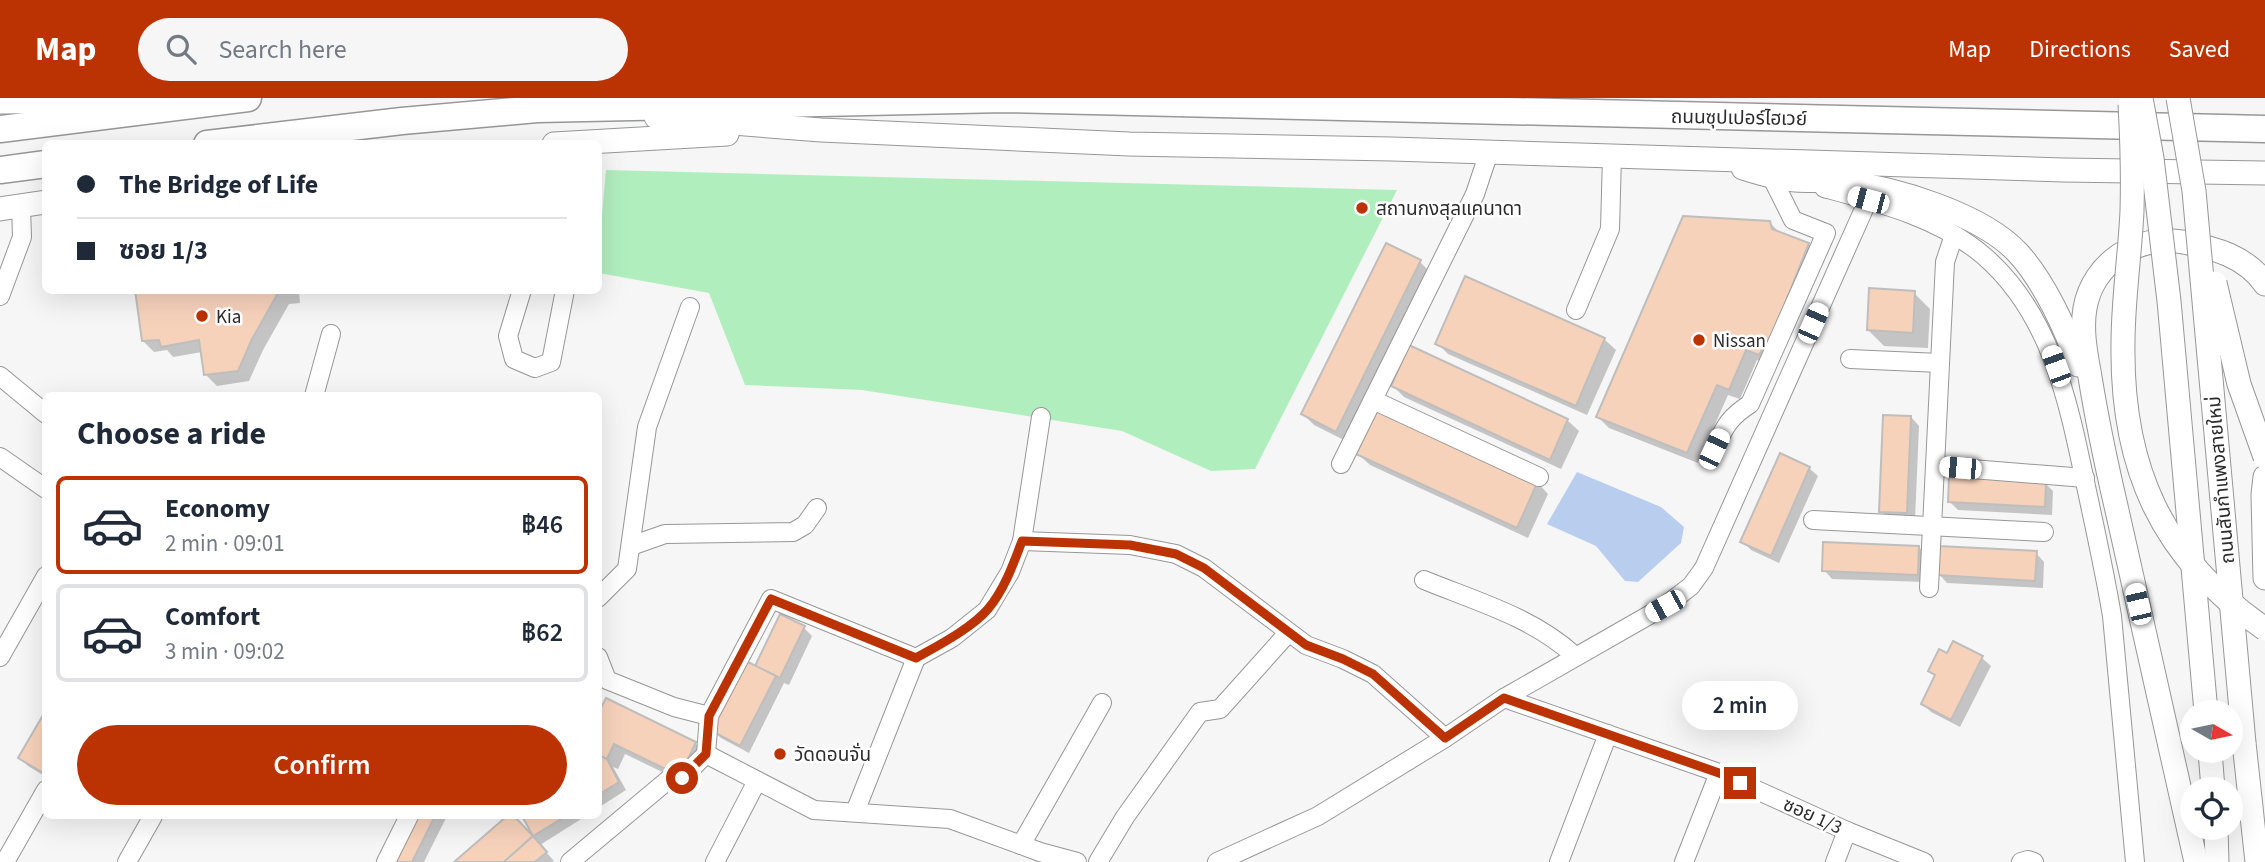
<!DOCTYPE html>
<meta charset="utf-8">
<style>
:root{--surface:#fff;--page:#f6f6f7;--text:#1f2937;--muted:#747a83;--line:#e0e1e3;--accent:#bb3302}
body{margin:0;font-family:"Source Sans 3","Noto Sans Thai",sans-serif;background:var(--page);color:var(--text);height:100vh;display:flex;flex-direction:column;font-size:26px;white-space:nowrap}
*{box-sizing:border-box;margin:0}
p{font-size:23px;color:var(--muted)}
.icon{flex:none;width:38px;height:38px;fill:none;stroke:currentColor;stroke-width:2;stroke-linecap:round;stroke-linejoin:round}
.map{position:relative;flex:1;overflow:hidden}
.drawer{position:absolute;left:42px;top:294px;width:560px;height:427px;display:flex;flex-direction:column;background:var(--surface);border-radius:10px;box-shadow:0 7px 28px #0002}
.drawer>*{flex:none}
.hud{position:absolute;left:42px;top:42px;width:560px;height:154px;border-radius:10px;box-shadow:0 7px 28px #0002;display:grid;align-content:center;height:154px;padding:0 35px;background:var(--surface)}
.needle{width:46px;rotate:99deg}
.tools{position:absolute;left:2180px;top:602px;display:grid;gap:14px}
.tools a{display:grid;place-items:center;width:63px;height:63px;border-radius:50%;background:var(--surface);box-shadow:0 7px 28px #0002;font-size:35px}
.end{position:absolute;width:32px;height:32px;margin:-16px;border:9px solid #bb3302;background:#fff;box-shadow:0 0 0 4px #fff}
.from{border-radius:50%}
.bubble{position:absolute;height:49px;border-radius:24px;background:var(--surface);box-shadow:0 7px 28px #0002;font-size:23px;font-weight:600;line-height:49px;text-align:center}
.car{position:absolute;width:21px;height:42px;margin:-21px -10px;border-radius:9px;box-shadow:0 0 5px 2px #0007;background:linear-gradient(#fff 24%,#345 0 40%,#fff 0 76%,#345 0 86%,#fff 0)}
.hud b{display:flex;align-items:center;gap:24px;height:66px;font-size:26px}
.hud b+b{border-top:2px solid var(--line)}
.hud i{width:18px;height:18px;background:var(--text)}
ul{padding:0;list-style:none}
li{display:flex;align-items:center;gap:21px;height:98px;margin:0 14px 10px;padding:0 21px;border:4px solid var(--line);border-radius:10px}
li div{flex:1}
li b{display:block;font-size:26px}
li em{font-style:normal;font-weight:600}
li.active{border-color:var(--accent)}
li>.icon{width:63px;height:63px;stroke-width:1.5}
h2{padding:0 35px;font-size:32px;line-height:84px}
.primary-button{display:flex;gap:14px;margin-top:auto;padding:14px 35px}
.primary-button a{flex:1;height:80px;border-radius:42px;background:var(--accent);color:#fff;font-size:28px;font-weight:600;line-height:80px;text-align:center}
header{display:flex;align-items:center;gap:42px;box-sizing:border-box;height:98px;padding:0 35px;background:var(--accent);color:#fff}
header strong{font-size:33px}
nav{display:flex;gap:38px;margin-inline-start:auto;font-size:24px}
.search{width:490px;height:63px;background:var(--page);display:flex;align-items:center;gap:18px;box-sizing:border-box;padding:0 24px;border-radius:38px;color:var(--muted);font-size:26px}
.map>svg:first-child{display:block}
.green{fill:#b1eebe}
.water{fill:#b9ceef}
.shadow{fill:#0003}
.building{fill:#f7d2bb;stroke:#bfbebd;stroke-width:2}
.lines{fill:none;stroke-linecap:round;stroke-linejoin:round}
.minor-casing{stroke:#969798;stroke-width:20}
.major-casing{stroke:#969798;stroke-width:25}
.highway-casing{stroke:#969798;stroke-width:29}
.minor{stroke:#fff;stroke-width:18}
.major{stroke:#fff;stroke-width:23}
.highway{stroke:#fff;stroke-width:26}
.major-bridge-casing{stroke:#969798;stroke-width:25;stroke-linecap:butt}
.major-bridge{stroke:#fff;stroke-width:23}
.route{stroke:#bb3302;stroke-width:9}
.poi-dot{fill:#bb3302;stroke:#fff;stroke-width:2.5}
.labels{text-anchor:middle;stroke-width:5;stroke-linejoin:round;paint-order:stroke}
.street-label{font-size:19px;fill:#2c2c2d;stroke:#fff}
.poi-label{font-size:19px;fill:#2c2c2d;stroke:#fff;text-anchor:start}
</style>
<header>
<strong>Map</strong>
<div class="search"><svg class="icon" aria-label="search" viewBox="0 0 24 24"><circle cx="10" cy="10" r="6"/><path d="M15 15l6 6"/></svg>Search here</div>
<nav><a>Map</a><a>Directions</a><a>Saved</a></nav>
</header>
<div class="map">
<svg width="2265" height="764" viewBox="0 0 2265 764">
<rect width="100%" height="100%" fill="#f6f6f7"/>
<polygon class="green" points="606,72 1397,92 1255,371 1211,373 1122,333 862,292 745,287 709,195 599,175 599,151"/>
<polygon class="water" points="1577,374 1661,409 1684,429 1681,445 1638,484 1625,483 1596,448 1547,426"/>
<g class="shadow">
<polygon points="1770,125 1782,137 1809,146 1820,157 1771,267 1757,262 1740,301 1728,297 1698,365 1609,330 1598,319"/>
<polygon points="1420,164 1431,175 1348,344 1314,327 1303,316"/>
<polygon points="1466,180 1604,241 1616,252 1587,317 1448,256 1437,245"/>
<polygon points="136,192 299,192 300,205 289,206 263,252 249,283 217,288 206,277 202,254 173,259 167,252 154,254 143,243"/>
<polygon points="1914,195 1930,211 1928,250 1884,248 1868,232"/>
<polygon points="1393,288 1567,322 1579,333 1561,371 1404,299"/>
<polygon points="1911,319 1919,328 1915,422 1889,421 1881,413"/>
<polygon points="1358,356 1537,384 1548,396 1528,440 1370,367"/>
<polygon points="1809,370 1818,378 1779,465 1751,452 1743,444"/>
<polygon points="2045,385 2053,393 2052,417 1958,412 1950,404"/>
<polygon points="1919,449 1927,458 1926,484 1832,481 1824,472"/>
<polygon points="2036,455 2044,464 2043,490 1947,485 1939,476"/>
<polygon points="804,530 812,538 789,587 784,585 749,655 721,640 712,632 756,571"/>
<polygon points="1954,545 1982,560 1991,568 1960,629 1931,614 1923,606 1936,579 1930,573 1948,557"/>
<polygon points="46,615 46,679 28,668 20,660"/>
<polygon points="598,620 695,645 706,656 691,688 625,656 618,671 613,669 626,692 598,710"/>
<polygon points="419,718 447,718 424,764 398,764 397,763"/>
<polygon points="509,718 512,718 536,743 524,718 586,718 540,747 554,763 552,764 457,764"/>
</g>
<g class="building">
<polygon points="1683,118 1770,123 1772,131 1809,145 1775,231 1759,257 1746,252 1729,292 1717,287 1687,355 1596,319"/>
<polygon points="1386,145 1421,162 1336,334 1301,316"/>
<polygon points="1465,178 1605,240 1576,308 1435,246"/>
<polygon points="1869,190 1915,193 1913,235 1867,232"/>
<polygon points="135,192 290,192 290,194 278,195 252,241 238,273 204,277 199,242 161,249 159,242 142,243"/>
<polygon points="1409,247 1568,321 1550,362 1391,288"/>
<polygon points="1378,309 1538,383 1517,430 1356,356"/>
<polygon points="1883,317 1911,318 1907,415 1879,414"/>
<polygon points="1780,355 1810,369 1771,458 1740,444"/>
<polygon points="1949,378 2046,383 2045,409 1948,404"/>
<polygon points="1823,444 1919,448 1918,477 1822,473"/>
<polygon points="1938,448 2037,453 2035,483 1937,477"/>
<polygon points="780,516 805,528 780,580 755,568"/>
<polygon points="1953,543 1983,558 1951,622 1921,606 1935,577 1928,573 1939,551 1947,555"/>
<polygon points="746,563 776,578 740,648 710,632"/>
<polygon points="606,600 696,644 680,678 614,646 607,661 598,657 598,616"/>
<polygon points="46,612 46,676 45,676 18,660"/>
<polygon points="598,657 607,661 619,684 598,697"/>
<polygon points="417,718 435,718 412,764 396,764 394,763"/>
<polygon points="507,718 514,718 533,738 504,764 454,764"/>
<polygon points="522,718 566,718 533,738"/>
<polygon points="533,738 547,754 535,764 504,764"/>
</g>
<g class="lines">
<g class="minor-casing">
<g id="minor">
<path d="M1824,90c56,15 116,30 160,68 69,60 85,150 103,235 9,42 18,83 25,125l23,246"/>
<polyline points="522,192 508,238 514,261 535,270 551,264 565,192"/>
<polyline points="0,198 22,139 21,108"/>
<polyline points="1576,212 1610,131 1612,58"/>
<polyline points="1850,261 1940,265"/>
<polyline points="0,278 46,316"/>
<polyline points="314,298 331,236"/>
<polyline points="1373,302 1539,379"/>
<path d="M1714,351c11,-22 14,-31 36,-45l76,-171 -33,-13 -22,-44"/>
<polyline points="0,359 46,391"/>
<polyline points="1341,366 1475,96 1489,54"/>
<polyline points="1935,368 2085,380"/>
<polyline points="1813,422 2044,434"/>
<polyline points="1022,443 1130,447 1176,456 1204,470 1306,547 1343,561 1373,576 1445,640"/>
<polyline points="631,448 665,436 793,434 805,427 817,410"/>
<path d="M1424,482c51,21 109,37 151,76"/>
<polyline points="1929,490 1945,164 1954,137"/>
<polyline points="598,500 627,471 647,329 690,209"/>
<polyline points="0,559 46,478"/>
<polyline points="598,559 607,582 674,609 709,618 771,501 916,560"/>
<polyline points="916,560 952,540 987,512 1010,474 1022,443 1041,319"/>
<polyline points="1504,600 1719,675 1847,733 1924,764"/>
<polyline points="706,656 709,618"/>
<polyline points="855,714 916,560"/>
<polyline points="1021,747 1102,605"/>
<polyline points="5,764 46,692"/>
<polyline points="127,764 153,718"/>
<polyline points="386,764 409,718"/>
<polyline points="570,764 668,682 682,680 706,656 814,712 950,721 1040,754 1077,764"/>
<polyline points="715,764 757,683"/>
<polyline points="1098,764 1125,719 1200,614 1220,611 1288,535"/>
<polyline points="1217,764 1318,718 1445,640 1504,600 1665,508 1691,488 1704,470 1868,102"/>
<polyline points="1559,764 1608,636"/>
<polyline points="1684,764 1719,675"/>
<polyline points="1835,764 1847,733"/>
<polyline points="2021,764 2028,762 2034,764"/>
</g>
</g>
<g class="major-casing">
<g id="major">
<polyline points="0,4 154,2"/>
<polyline points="656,19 821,32 1129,46 1392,51 2063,72 2265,75"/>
<polyline points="554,46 727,36"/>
<path d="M1743,70c17,5 34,11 52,12 16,1 32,0 48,2 52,6 139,32 175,71 25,27 49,77 60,112"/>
<polyline points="0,111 46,104"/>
<polyline points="2265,379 2263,397 2265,480"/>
<polyline points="2244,645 2257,764"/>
<polyline points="2210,653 2213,691"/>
<polyline points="2216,730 2217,764"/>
<path d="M2196,764c-27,-119 -53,-237 -80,-356 -10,-43 -19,-86 -26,-129 -4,-23 -9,-46 -5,-69 8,-45 52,-74 98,-66 31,6 63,14 82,42"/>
</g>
</g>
<g class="highway-casing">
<g id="highway">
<polyline points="0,31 248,0"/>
<polyline points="207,46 402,23 537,11 1005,1 2265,31"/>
<polyline points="0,72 46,66"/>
</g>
</g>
<use href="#minor" class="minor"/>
<use href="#major" class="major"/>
<use href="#highway" class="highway"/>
<g class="major-bridge-casing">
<g id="major-bridge">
<polyline points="2141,0 2152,60 2169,203 2206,614"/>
<polyline points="2178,0 2194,93 2244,645"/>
<path d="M2130,6c2,36 3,71 2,107 -2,44 -9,88 -9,132 -2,124 38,215 142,286"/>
<polyline points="2215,185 2239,286 2265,359"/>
</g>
</g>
<use href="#major-bridge" class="major-bridge"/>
</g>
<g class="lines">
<path class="route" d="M682,680l24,-24 3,-38 62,-117 145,59c21,-12 56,-30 72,-49 16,-19 25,-44 34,-68l108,4 46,9 28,14 102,77 37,14 30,15 72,64 59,-40 215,75 21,10"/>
</g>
<g class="poi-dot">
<circle cx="1362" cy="110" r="7"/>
<circle cx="202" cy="218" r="7"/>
<circle cx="1699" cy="242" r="7"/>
<circle cx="780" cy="656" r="7"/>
</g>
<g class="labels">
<g class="street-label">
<text transform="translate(1739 19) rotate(1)" y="7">ถนนซุปเปอร์ไฮเวย์</text>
<text transform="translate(2220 382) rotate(-95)" y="7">ถนนสันกำแพงสายใหม่</text>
<text transform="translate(1813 717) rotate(24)" y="7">ซอย 1/3</text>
</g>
<g class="poi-label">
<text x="1376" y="117">สถานกงสุลแคนาดา</text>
<text x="216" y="225">Kia</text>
<text x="1713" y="249">Nissan</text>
<text x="794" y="663">วัดดอนจั่น</text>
</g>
</g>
</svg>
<div class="tools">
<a><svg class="needle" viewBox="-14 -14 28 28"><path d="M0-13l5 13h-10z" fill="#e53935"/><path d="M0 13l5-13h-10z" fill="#747a83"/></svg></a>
<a><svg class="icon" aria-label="locate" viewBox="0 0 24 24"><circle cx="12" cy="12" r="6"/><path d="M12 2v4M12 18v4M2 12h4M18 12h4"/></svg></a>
</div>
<i class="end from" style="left:682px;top:680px"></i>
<i class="end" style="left:1740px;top:685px"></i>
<div class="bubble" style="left:1682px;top:583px;width:116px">2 min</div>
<i class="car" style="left:1868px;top:102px;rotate:285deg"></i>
<i class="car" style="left:1813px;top:225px;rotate:24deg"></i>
<i class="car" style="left:2056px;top:268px;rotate:340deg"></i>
<i class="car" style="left:1714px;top:351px;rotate:25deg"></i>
<i class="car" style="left:1960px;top:370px;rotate:275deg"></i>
<i class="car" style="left:2138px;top:506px;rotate:347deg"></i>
<i class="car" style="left:1665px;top:508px;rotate:241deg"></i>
<div class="hud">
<b><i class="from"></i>The Bridge of Life</b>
<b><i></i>ซอย 1/3</b>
</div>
<section class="drawer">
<h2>Choose a ride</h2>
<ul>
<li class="active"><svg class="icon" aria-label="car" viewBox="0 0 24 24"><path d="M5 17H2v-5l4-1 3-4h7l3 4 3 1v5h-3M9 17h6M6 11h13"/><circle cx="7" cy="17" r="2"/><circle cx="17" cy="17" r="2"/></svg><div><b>Economy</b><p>2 min · 09:01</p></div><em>฿46</em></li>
<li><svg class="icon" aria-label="car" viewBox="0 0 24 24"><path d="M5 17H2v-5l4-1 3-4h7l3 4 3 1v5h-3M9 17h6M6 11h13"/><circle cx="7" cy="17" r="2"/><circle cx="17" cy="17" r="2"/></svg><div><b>Comfort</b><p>3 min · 09:02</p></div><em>฿62</em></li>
</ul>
<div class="primary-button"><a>Confirm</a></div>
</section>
</div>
